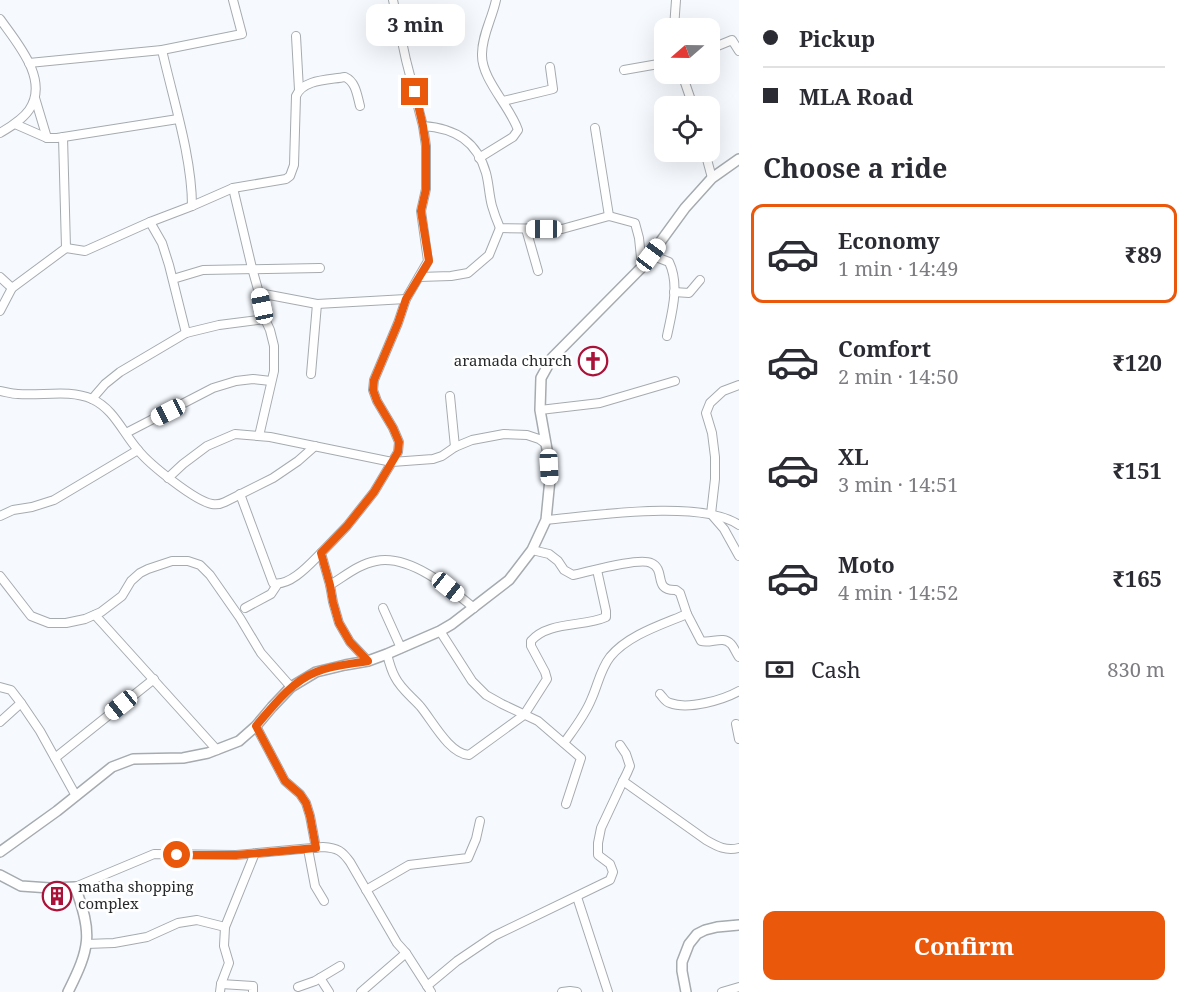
<!DOCTYPE html>
<meta charset="utf-8">
<style>
:root{--surface:#fff;--page:#f2f2f3;--text:#2b2b33;--muted:#7c7c81;--line:#e1e1e2;--accent:#ea580c}
body{margin:0;font-family:"Noto Serif",serif;background:var(--page);color:var(--text);height:100vh;display:flex;flex-direction:column;font-size:22px;white-space:nowrap}
*{box-sizing:border-box;margin:0}
p{font-size:20px;color:var(--muted)}
.icon{flex:none;width:33px;height:33px;fill:none;stroke:currentColor;stroke-width:2;stroke-linecap:round;stroke-linejoin:round}
.map{position:relative;flex:1;overflow:hidden}
.side{display:flex;flex-direction:column;background:var(--surface);width:450px}
.side>*{flex:none}
.banner{display:grid;align-content:center;height:132px;padding:0 24px;background:var(--surface)}
.needle{width:39px;rotate:250deg}
.controls{position:absolute;left:654px;top:18px;display:grid;gap:12px}
.controls a{display:grid;place-items:center;width:66px;height:66px;border-radius:12px;background:var(--surface);box-shadow:0 6px 24px #0002;font-size:30px}
.end{position:absolute;width:27px;height:27px;margin:-14px;border:8px solid #ea580c;background:#fff;box-shadow:0 0 0 3px #fff}
.from{border-radius:50%}
.bubble{position:absolute;height:42px;border-radius:12px;background:var(--surface);box-shadow:0 6px 24px #0002;font-size:20px;font-weight:700;line-height:42px;text-align:center}
.car{position:absolute;width:18px;height:36px;margin:-18px -9px;border-radius:8px;box-shadow:0 0 4px 2px #0007;background:linear-gradient(#fff 24%,#345 0 40%,#fff 0 76%,#345 0 86%,#fff 0)}
.banner b{display:flex;align-items:center;gap:21px;height:57px;font-size:22px}
.banner b+b{border-top:2px solid var(--line)}
.banner i{width:15px;height:15px;background:var(--text)}
ul{padding:0;list-style:none}
li{display:flex;align-items:center;gap:18px;height:99px;margin:0 12px 9px;padding:0 12px;border:3px solid transparent;border-radius:12px}
li div{flex:1}
li b{display:block;font-size:22px}
li em{font-style:normal;font-weight:700}
li.selected{border-color:var(--accent)}
li>.icon{width:54px;height:54px;stroke-width:1.5}
h2{padding:0 24px;font-size:27px;line-height:72px}
.pay{display:flex;align-items:center;gap:15px;height:66px;padding:0 24px;font-size:22px}
.pay p{margin-inline-start:auto}
.cta{display:flex;gap:12px;margin-top:auto;padding:12px 24px}
.cta a{flex:1;height:69px;border-radius:12px;background:var(--accent);color:#fff;font-size:24px;font-weight:700;line-height:69px;text-align:center}
main{display:flex;flex:1;min-height:0}
.map>svg:first-child{display:block}
.lines{fill:none;stroke-linecap:round;stroke-linejoin:round}
.minor-casing{stroke:#a6abb0;stroke-width:10}
.tertiary-casing{stroke:#a6abb0;stroke-width:12}
.minor{stroke:#fff;stroke-width:8}
.tertiary{stroke:#fff;stroke-width:9}
.route{stroke:#ea580c;stroke-width:8}
.labels{text-anchor:middle;stroke-width:5;stroke-linejoin:round;paint-order:stroke}
.poi-label{font-size:15px;fill:#27292b;stroke:#fff;text-anchor:end}
</style>
<main>
<div class="map">
<svg width="739" height="992" viewBox="0 0 739 992">
<rect width="100%" height="100%" fill="#f6faff"/>
<g class="lines">
<g class="minor-casing">
<g id="minor">
<path d="M0,19c17,24 50,61 29,91 -7,10 -19,17 -29,23"/>
<polyline points="674,28 676,0"/>
<polyline points="296,36 299,90"/>
<polyline points="710,49 732,40 739,51"/>
<path d="M162,50c11,49 30,107 30,156"/>
<polyline points="29,63 162,50 242,34 233,0"/>
<polyline points="624,70 664,63"/>
<polyline points="682,74 693,106"/>
<polyline points="35,98 47,138"/>
<polyline points="503,101 553,89 550,67"/>
<polyline points="15,124 47,138 57,138 178,119"/>
<path d="M423,126c32,2 54,15 63,47 3,11 3,22 6,33 2,7 5,15 8,22l62,1 47,-13 26,7 4,15 3,29"/>
<polyline points="595,128 609,216"/>
<polyline points="705,152 712,178"/>
<path d="M479,158l34,-21 5,-7c-8,-24 -37,-51 -36,-76 0,-19 10,-35 14,-54"/>
<polyline points="233,188 252,268 259,293 265,319 270,330 274,346 274,371 259,436"/>
<polyline points="150,222 162,243 169,265 186,333"/>
<polyline points="526,229 538,271"/>
<path d="M66,248l19,3 65,-29 42,-16 41,-18 53,-9 4,-3 4,-11 2,-69c7,-17 33,-16 49,-19 11,5 12,18 15,29"/>
<path d="M651,255l18,7c11,23 3,50 -2,74"/>
<polyline points="0,277 12,288"/>
<polyline points="419,277 451,276 468,273 489,255 500,228"/>
<polyline points="173,279 203,270 320,268"/>
<polyline points="674,292 689,293 700,280"/>
<polyline points="259,293 317,304 406,299"/>
<polyline points="0,311 12,288 66,248 63,137"/>
<polyline points="311,374 317,304"/>
<polyline points="739,385 723,391 710,403 706,413 712,433 715,457 715,479 711,514 724,529 739,556"/>
<path d="M0,391c6,1 12,3 18,3 24,2 52,-5 74,5 22,10 31,34 46,51 11,14 57,51 74,54 5,1 9,0 13,-2l48,-24 25,-17 17,-15"/>
<polyline points="450,396 455,447"/>
<polyline points="92,399 105,384 120,372 186,333 219,325 265,319"/>
<polyline points="540,410 600,403 675,381"/>
<polyline points="126,433 213,388 236,381 253,379 271,381"/>
<polyline points="168,478 183,464 207,446 235,434 270,437 392,462 433,459 442,456 455,447 472,440 504,434 527,435 539,439 546,444"/>
<path d="M240,494l33,89c17,4 37,-19 48,-30"/>
<polyline points="0,516 13,510 32,507 54,500 138,450"/>
<path d="M546,520c45,-4 156,-21 193,5"/>
<path d="M532,550l17,4 9,7 6,9 9,5c15,-3 66,-18 78,-12 16,7 1,28 25,27l4,3 7,21 14,27c10,3 22,-6 30,3 3,3 5,9 8,13"/>
<polyline points="0,576 31,616 49,623 66,623 85,619 101,612 122,596 131,581 140,573 148,569 172,561 188,561 200,565 210,575 240,618 261,653 291,687"/>
<path d="M330,585c15,-9 29,-21 46,-24 33,-7 74,27 98,47"/>
<polyline points="245,608 271,594 277,585"/>
<polyline points="383,608 401,648"/>
<polyline points="95,615 217,750"/>
<polyline points="440,631 472,681 486,695 502,704 538,721 581,758 566,804"/>
<path d="M387,654c2,8 4,16 8,23 6,12 16,19 25,29 12,14 29,48 49,49l55,-40 23,-36 -2,-7 -14,-26v-5c17,-20 53,-14 75,-24v-6l-9,-41"/>
<polyline points="368,661 350,642 339,623 333,602 330,585 321,553 347,526 374,492 398,452 399,442 393,428 377,401 373,390 374,380 398,323 406,299 428,261 421,211 426,189 426,146 423,126 406,60 393,0"/>
<polyline points="0,687 11,690 21,703 40,731 76,796"/>
<path d="M660,694c3,3 5,8 10,9 18,7 53,-3 69,-12"/>
<polyline points="0,722 21,703"/>
<polyline points="736,724 739,739"/>
<polyline points="256,726 285,781 300,794 306,803 310,816 316,848"/>
<path d="M564,743c10,-14 21,-28 27,-43 7,-15 9,-30 19,-43 18,-22 51,-32 77,-43"/>
<polyline points="55,758 154,679"/>
<path d="M623,781l83,59c12,7 20,11 33,8"/>
<polyline points="308,849 315,886 324,901"/>
<path d="M75,887l79,-33 82,1 87,-8c15,1 19,4 27,15l47,81 9,10 25,39"/>
<polyline points="366,890 409,865 468,858 476,839 480,821"/>
<polyline points="577,897 608,992"/>
<polyline points="86,944 114,943 147,937 178,923 197,920 225,927"/>
<polyline points="320,978 329,992"/>
<polyline points="221,984 253,986 253,992"/>
<polyline points="427,986 457,961 494,936 610,880 613,872 610,864 598,855 598,843 601,828 623,781 627,773 630,766 626,754 620,745"/>
<polyline points="298,987 315,981 340,966"/>
<polyline points="220,992 221,984 229,963 224,946 225,927 255,853"/>
<polyline points="361,992 406,953"/>
<polyline points="562,992 570,991 577,992"/>
<polyline points="722,992 739,987"/>
</g>
</g>
<g class="tertiary-casing">
<g id="tertiary">
<polyline points="0,852 57,811 112,767 133,759 183,758 208,753 239,741 256,726 272,707 291,687 316,672 345,665 368,661 387,654 440,631 452,624 509,580 532,550 546,520 550,479 548,455 540,410 541,378 552,358 642,267 685,208 712,178 739,159"/>
<path d="M0,875l21,11 29,2 25,-1c18,47 15,61 -7,105"/>
<polyline points="686,992 682,971 682,962 689,944 697,934 705,930 717,927 739,925"/>
</g>
</g>
<use href="#minor" class="minor"/>
<use href="#tertiary" class="tertiary"/>
</g>
<g class="lines">
<path class="route" d="M177,855h59l80,-7 -6,-32 -4,-13 -6,-9 -15,-13 -29,-55c17,-20 35,-44 60,-54 16,-7 35,-8 52,-11l-18,-19 -11,-19 -6,-21 -3,-17 -9,-32 26,-27 27,-34 24,-40 1,-10 -6,-14 -16,-27 -4,-11 1,-10 24,-57 8,-24 23,-38 -8,-50 5,-22v-43l-3,-20 -8,-34"/>
</g>
<defs>
<g id="church-ring" transform="scale(1.5)"><circle r="9.5" fill="#fff" stroke="#aa1339" stroke-width="1.5"/><path d="M-1.2-6h2.4v3.5h3.3v2.4h-3.3V6h-2.4V-.1h-3.3v-2.4h3.3Z" fill="#aa1339"/></g>
<g id="building-ring" transform="scale(1.5)"><circle r="9.5" fill="#fff" stroke="#aa1339" stroke-width="1.5"/><path d="M-4-6H4V6H1V3H-1V6H-4ZM-2.5-4.3h1.7v1.8h-1.7ZM.8-4.3h1.7v1.8H.8ZM-2.5-1h1.7V.8h-1.7ZM.8-1h1.7V.8H.8Z" fill="#aa1339"/></g>
</defs>
<g fill-rule="evenodd">
<use href="#church-ring" x="593" y="361"/>
<use href="#building-ring" x="57" y="896"/>
</g>
<g class="labels">
<g class="poi-label">
<text x="572" y="366">aramada church</text>
<text x="78" y="892" text-anchor="start">matha shopping<tspan x="78" dy="17">complex</tspan></text>
</g>
</g>
</svg>
<div class="controls">
<a><svg class="needle" viewBox="-14 -14 28 28"><path d="M0-13l5 13h-10z" fill="#e53935"/><path d="M0 13l5-13h-10z" fill="#7c7c81"/></svg></a>
<a><svg class="icon" aria-label="locate" viewBox="0 0 24 24"><circle cx="12" cy="12" r="6"/><path d="M12 2v4M12 18v4M2 12h4M18 12h4"/></svg></a>
</div>
<i class="end from" style="left:177px;top:855px"></i>
<i class="end" style="left:415px;top:92px"></i>
<div class="bubble" style="left:366px;top:4px;width:99px">3 min</div>
<i class="car" style="left:544px;top:229px;rotate:270deg"></i>
<i class="car" style="left:651px;top:255px;rotate:37deg"></i>
<i class="car" style="left:262px;top:306px;rotate:348deg"></i>
<i class="car" style="left:168px;top:412px;rotate:243deg"></i>
<i class="car" style="left:549px;top:467px;rotate:177deg"></i>
<i class="car" style="left:448px;top:587px;rotate:129deg"></i>
<i class="car" style="left:121px;top:705px;rotate:231deg"></i>
</div>
<section class="side">
<div class="banner">
<b><i class="from"></i>Pickup</b>
<b><i></i>MLA Road</b>
</div>
<h2>Choose a ride</h2>
<ul>
<li class="selected"><svg class="icon" aria-label="car" viewBox="0 0 24 24"><path d="M5 17H2v-5l4-1 3-4h7l3 4 3 1v5h-3M9 17h6M6 11h13"/><circle cx="7" cy="17" r="2"/><circle cx="17" cy="17" r="2"/></svg><div><b>Economy</b><p>1 min · 14:49</p></div><em>₹89</em></li>
<li><svg class="icon" aria-label="car" viewBox="0 0 24 24"><path d="M5 17H2v-5l4-1 3-4h7l3 4 3 1v5h-3M9 17h6M6 11h13"/><circle cx="7" cy="17" r="2"/><circle cx="17" cy="17" r="2"/></svg><div><b>Comfort</b><p>2 min · 14:50</p></div><em>₹120</em></li>
<li><svg class="icon" aria-label="car" viewBox="0 0 24 24"><path d="M5 17H2v-5l4-1 3-4h7l3 4 3 1v5h-3M9 17h6M6 11h13"/><circle cx="7" cy="17" r="2"/><circle cx="17" cy="17" r="2"/></svg><div><b>XL</b><p>3 min · 14:51</p></div><em>₹151</em></li>
<li><svg class="icon" aria-label="car" viewBox="0 0 24 24"><path d="M5 17H2v-5l4-1 3-4h7l3 4 3 1v5h-3M9 17h6M6 11h13"/><circle cx="7" cy="17" r="2"/><circle cx="17" cy="17" r="2"/></svg><div><b>Moto</b><p>4 min · 14:52</p></div><em>₹165</em></li>
</ul>
<div class="pay"><svg class="icon" aria-label="cash" viewBox="0 0 24 24"><path d="M3 7h18v10H3z"/><circle cx="12" cy="12" r="2"/></svg>Cash<p>830 m</p></div>
<div class="cta"><a>Confirm</a></div>
</section>
</main>
